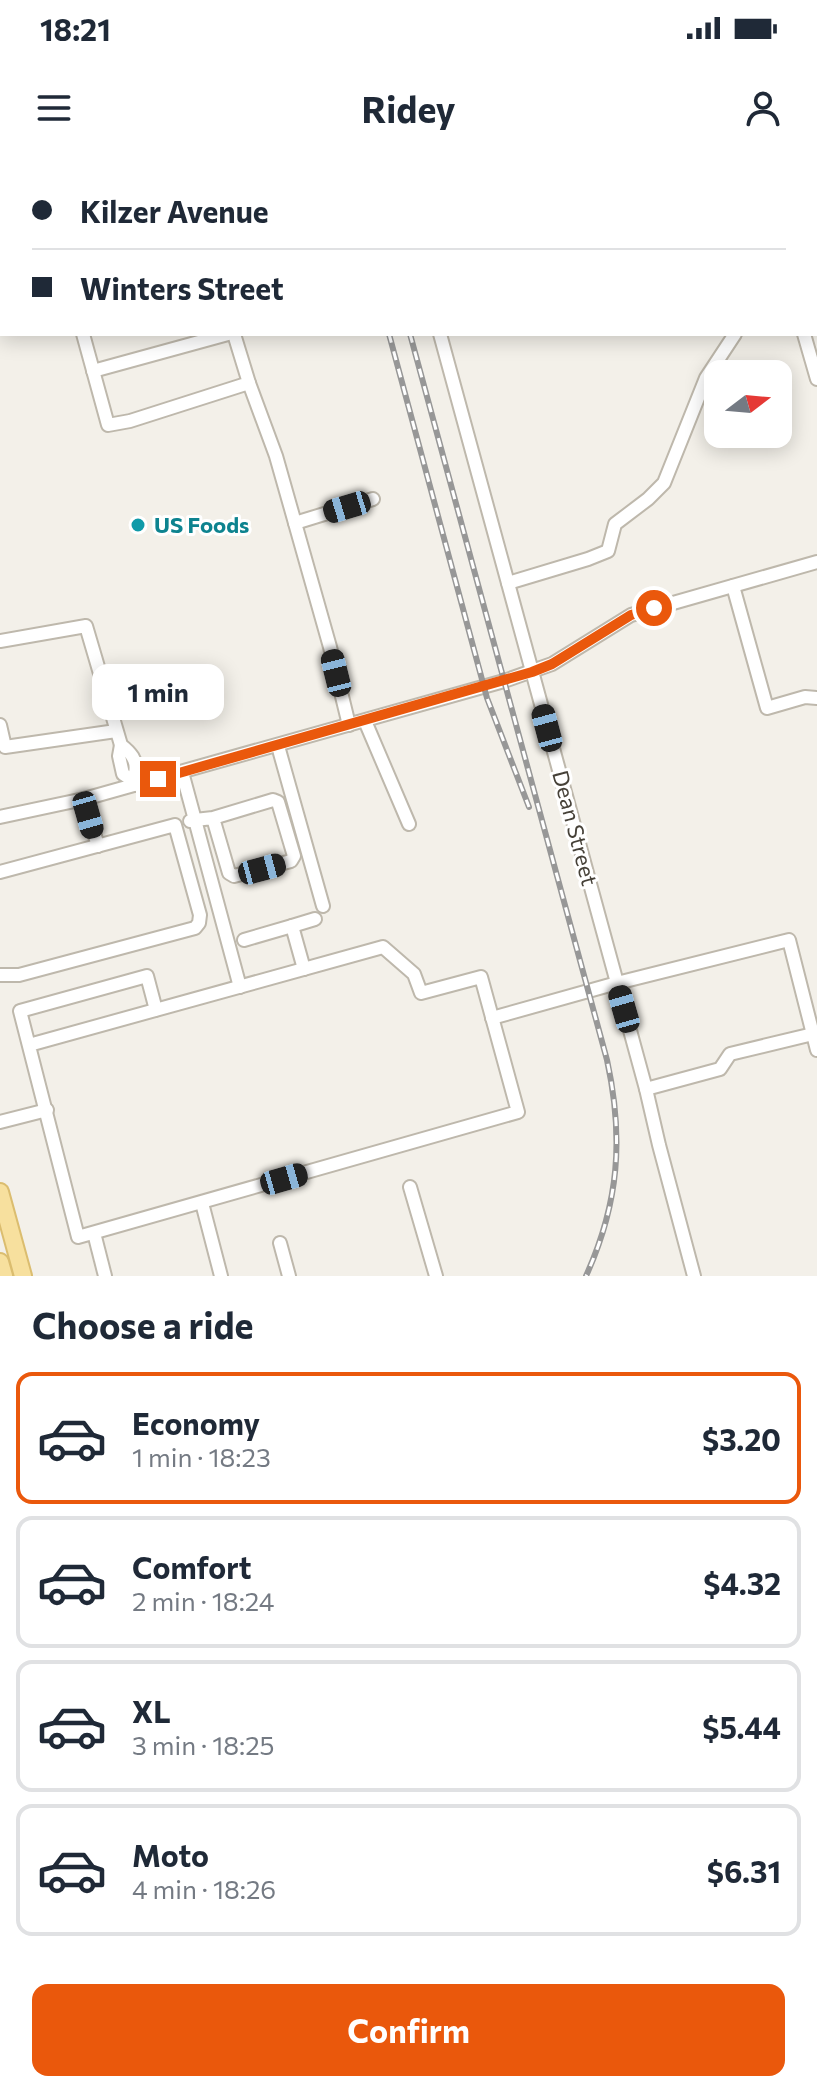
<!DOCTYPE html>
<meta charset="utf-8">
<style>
:root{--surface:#fff;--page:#f6f6f7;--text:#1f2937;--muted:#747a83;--line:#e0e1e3;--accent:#ea580c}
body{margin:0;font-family:Commissioner,sans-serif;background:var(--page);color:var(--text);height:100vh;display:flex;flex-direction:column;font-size:30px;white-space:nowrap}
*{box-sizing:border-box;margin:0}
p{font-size:26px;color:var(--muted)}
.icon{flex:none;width:44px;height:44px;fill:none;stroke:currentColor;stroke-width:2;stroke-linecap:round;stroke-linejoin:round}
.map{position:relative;height:1116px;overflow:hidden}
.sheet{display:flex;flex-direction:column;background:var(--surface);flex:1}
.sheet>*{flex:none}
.banner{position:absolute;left:0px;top:0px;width:818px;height:176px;box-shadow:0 4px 20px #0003;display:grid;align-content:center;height:176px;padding:0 32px;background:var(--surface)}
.needle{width:52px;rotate:74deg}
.buttons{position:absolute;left:704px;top:200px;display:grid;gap:16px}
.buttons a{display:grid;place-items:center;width:88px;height:88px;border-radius:16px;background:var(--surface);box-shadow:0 4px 20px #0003;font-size:40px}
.end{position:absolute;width:36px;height:36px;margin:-18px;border:10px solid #ea580c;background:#fff;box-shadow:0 0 0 4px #fff}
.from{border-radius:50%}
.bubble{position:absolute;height:56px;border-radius:16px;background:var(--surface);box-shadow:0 4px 20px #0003;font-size:26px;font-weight:700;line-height:56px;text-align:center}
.car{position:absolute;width:24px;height:48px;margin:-24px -12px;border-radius:10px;box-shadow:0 0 6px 2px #0007;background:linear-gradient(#222 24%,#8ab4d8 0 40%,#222 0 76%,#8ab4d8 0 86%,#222 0)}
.banner b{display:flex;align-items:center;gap:28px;height:76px;font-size:30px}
.banner b+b{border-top:2px solid var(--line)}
.banner i{width:20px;height:20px;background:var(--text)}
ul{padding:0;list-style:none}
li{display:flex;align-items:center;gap:24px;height:132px;margin:0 16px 12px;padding:0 16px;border:4px solid var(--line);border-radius:16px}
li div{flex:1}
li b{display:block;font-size:30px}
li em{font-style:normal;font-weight:700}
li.selected{border-color:var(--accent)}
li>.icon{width:72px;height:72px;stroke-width:1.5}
h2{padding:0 32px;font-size:36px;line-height:96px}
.action{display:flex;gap:16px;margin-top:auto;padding:16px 32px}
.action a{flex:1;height:92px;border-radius:16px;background:var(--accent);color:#fff;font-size:32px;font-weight:700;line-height:92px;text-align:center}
.status{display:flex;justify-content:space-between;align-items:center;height:56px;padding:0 40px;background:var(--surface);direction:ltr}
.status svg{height:22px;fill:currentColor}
header{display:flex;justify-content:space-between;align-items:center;height:104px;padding:0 32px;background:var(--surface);font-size:36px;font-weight:700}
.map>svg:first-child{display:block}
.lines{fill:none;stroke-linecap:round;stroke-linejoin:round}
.minor-casing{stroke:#beb8ac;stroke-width:16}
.major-casing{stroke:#dbbd6f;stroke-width:20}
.minor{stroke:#fff;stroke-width:12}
.major{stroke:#f7e09e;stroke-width:16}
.rail-casing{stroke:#979797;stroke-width:6}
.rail{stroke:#fff;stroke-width:3;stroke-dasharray:9;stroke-linecap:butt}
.route{stroke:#ea580c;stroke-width:10}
.culture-dot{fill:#0f9aa8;stroke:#fff;stroke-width:3}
.labels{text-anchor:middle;stroke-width:6;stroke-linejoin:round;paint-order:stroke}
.culture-label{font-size:22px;font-weight:bold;fill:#0d838f;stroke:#fff;text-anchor:start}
.street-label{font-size:22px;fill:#464138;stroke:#fff}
</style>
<div class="status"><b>18:21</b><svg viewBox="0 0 49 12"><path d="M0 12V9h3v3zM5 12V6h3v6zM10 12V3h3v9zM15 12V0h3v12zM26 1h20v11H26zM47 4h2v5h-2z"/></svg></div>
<header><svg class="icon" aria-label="menu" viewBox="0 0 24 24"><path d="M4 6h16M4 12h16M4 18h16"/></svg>Ridey<svg class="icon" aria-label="person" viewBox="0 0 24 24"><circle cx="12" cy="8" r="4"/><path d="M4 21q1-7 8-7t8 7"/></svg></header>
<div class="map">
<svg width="817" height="1116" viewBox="0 0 817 1116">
<rect width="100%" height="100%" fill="#f3f0e9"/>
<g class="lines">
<g class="minor-casing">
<g id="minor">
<polyline points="35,0 36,2"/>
<polyline points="166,0 167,2"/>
<polyline points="392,0 393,2"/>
<polyline points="512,0 513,2"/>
<polyline points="661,0 663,2"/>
<polyline points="7,2 13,0"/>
<polyline points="83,174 108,265 130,261 249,223 234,174"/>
<polyline points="440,174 646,929 659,985 694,1116"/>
<polyline points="804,174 817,219"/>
<polyline points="93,211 228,174"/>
<polyline points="249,223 276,296 295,363"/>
<polyline points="508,423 588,399 608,391 615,364 648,339 664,323 706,218 735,174"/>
<polyline points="733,426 767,548 805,537 817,538"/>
<path d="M0,481l86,-15 35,119c9,7 17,15 14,28 -3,12 -4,0 -1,12"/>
<polyline points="365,561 409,664"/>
<polyline points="0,565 5,587 116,571"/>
<polyline points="349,565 330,487 295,363 373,339"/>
<polyline points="121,585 119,596 123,614 132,620"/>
<polyline points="278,586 323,746"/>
<polyline points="182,612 195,660 190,661"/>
<polyline points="84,639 98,686"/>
<polyline points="0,657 84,639 504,521 552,504 631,455 817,402"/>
<polyline points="213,658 229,713 234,716 291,701 294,696 278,642 273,640 213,658 195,660 240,827"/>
<polyline points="0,712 175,665 200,755 199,763 195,768 19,815 0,815"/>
<polyline points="292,766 315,759"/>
<polyline points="244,780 292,766 304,809"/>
<polyline points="492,858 617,823 789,780 817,890"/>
<polyline points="29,885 383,787 414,814 421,833 481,817 518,952 78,1077 20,851 147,816 156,850"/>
<polyline points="646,929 720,909 730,894 813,874"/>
<polyline points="0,962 47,950"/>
<polyline points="410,1027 436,1116"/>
<polyline points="202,1043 221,1116"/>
<polyline points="94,1073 105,1116"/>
<polyline points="280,1083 289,1116"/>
</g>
</g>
<g class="major-casing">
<g id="major">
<polyline points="0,1032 23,1116"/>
<polyline points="0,1102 4,1116"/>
</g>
</g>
<use href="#minor" class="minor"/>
<use href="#major" class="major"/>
<g class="rail-casing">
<g id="rail">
<polyline points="341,0 342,2"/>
<polyline points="363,0 363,2"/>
<polyline points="389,174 487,538 529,647"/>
<path d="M410,174l197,726c17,78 12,143 -21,216"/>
</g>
</g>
<use href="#rail" class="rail"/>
</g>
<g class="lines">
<polyline class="route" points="158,619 532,512 552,504 631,455 654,448"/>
</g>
<circle class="culture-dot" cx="138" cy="365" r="8"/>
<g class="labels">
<g class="culture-label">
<text x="154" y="373">US Foods</text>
</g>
<g class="street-label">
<text transform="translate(575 668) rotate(75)" y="8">Dean Street</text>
</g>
</g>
</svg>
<div class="buttons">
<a><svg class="needle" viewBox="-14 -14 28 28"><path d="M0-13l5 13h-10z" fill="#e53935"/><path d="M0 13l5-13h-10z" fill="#747a83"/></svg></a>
</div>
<i class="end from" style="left:654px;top:448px"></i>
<i class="end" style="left:158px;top:619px"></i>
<div class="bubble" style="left:92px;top:504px;width:132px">1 min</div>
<i class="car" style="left:347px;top:347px;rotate:253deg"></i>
<i class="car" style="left:336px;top:513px;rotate:346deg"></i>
<i class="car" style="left:547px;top:568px;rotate:345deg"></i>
<i class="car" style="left:88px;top:655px;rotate:164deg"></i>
<i class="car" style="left:262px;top:709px;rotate:75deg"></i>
<i class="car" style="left:624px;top:849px;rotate:344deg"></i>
<i class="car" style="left:284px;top:1019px;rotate:74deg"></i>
<div class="banner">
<b><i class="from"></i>Kilzer Avenue</b>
<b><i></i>Winters Street</b>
</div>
</div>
<section class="sheet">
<h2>Choose a ride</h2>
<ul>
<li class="selected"><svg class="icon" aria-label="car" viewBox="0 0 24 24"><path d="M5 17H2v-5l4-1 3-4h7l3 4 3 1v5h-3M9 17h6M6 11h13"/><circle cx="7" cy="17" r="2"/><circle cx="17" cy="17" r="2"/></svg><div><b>Economy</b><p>1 min · 18:23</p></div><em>$3.20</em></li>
<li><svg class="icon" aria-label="car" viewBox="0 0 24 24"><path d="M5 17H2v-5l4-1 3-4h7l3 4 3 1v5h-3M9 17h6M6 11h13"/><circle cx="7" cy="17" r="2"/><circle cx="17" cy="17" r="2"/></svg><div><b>Comfort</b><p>2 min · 18:24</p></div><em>$4.32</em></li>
<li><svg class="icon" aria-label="car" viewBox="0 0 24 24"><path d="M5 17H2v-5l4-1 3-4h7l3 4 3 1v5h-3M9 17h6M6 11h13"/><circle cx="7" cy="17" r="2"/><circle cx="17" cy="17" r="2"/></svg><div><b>XL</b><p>3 min · 18:25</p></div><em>$5.44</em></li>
<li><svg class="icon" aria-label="car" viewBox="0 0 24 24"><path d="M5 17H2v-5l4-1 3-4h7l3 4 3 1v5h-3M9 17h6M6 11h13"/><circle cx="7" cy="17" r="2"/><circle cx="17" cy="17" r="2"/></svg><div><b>Moto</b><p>4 min · 18:26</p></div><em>$6.31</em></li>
</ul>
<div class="action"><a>Confirm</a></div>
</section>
